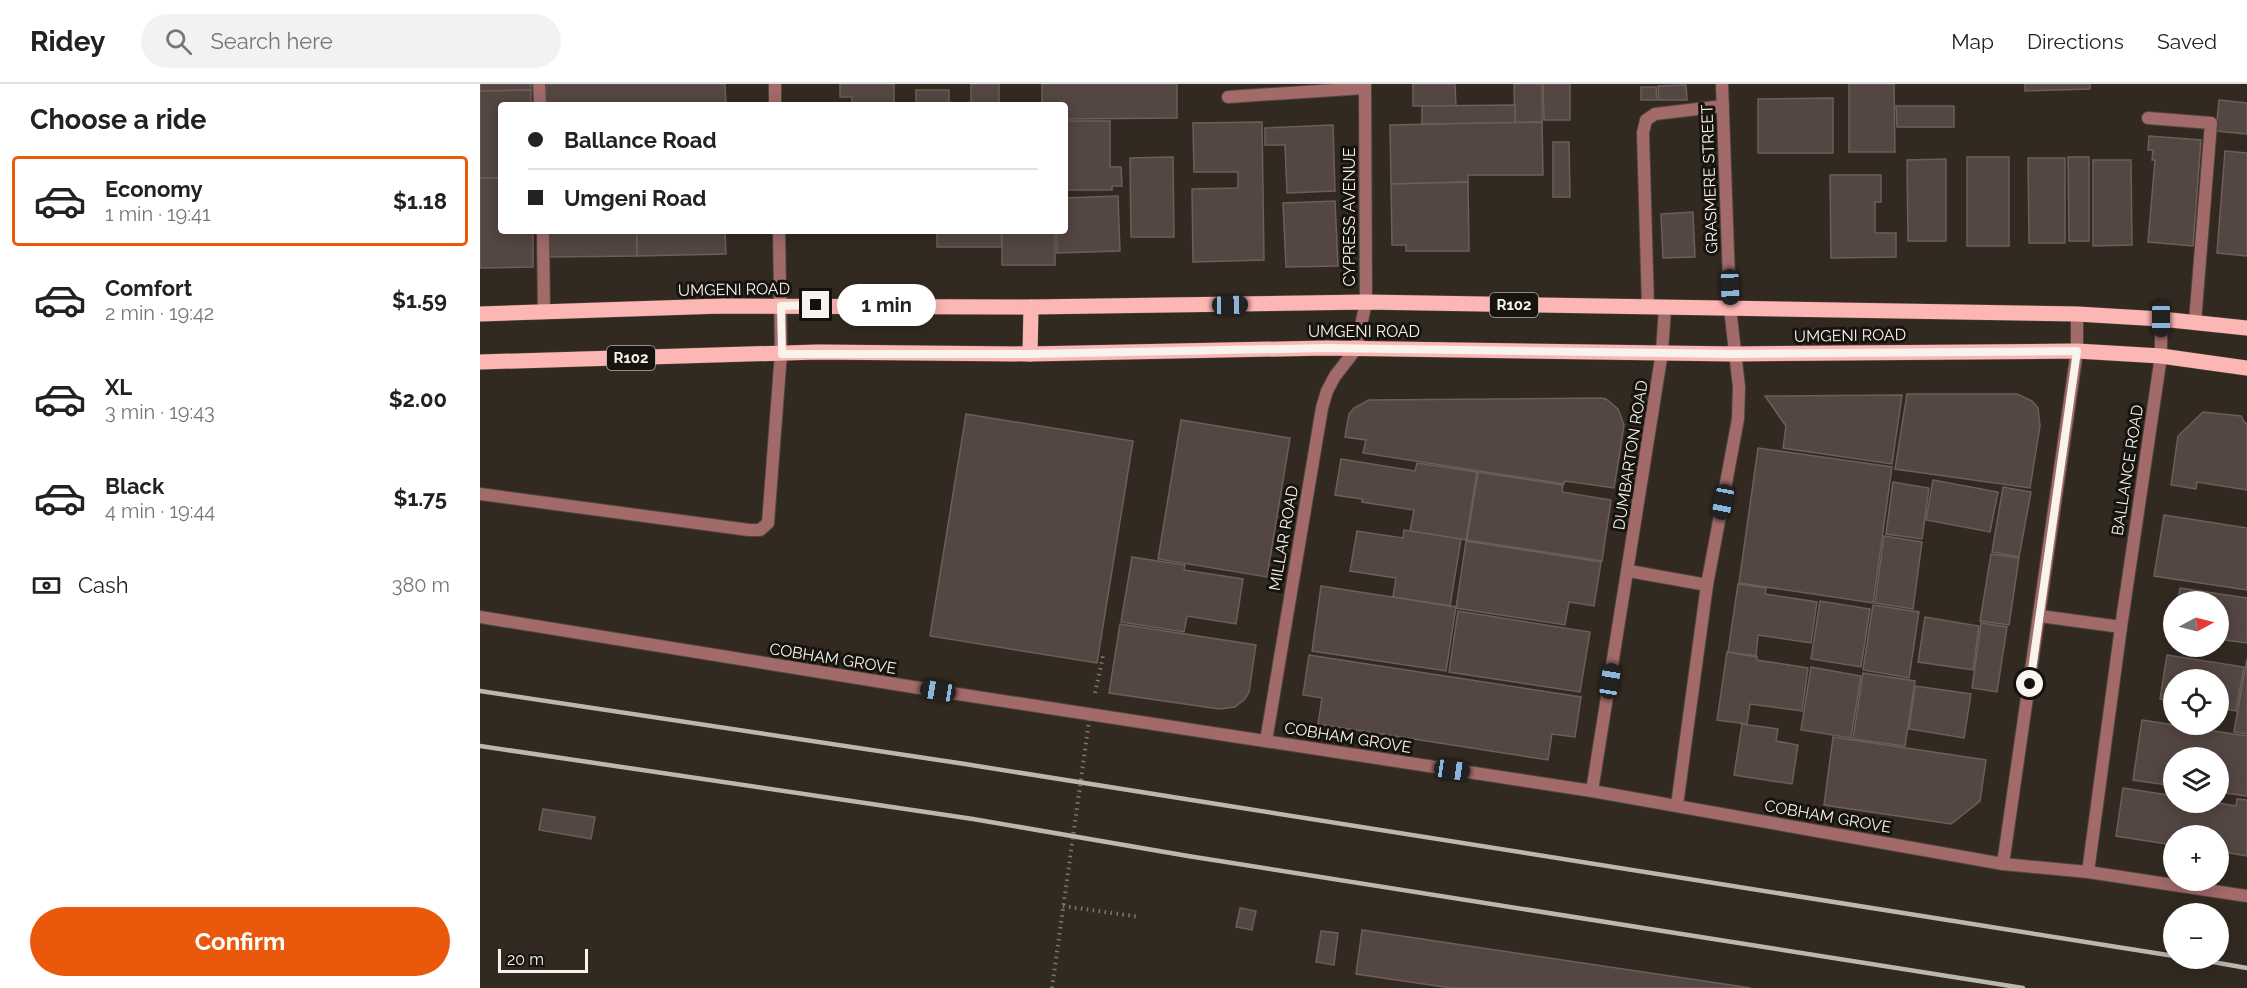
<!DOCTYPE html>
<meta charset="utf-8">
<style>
:root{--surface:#fff;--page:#f2f2f2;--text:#222;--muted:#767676;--line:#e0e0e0;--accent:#ea580c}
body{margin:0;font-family:Raleway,sans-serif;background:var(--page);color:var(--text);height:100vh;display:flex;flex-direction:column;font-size:22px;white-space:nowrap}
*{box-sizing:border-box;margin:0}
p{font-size:20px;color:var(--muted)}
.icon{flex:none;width:33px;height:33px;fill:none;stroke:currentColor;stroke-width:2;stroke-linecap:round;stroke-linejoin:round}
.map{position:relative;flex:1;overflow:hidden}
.details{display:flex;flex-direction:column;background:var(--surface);width:480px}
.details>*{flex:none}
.banner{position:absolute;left:18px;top:18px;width:570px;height:132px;border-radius:6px;box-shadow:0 3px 15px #0003;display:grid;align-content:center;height:132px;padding:0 30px;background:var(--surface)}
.needle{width:39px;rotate:83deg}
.fabs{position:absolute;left:1683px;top:507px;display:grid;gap:12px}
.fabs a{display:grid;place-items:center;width:66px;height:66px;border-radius:50%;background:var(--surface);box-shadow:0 3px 15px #0003;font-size:30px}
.scale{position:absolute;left:18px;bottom:15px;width:90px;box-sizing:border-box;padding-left:6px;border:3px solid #f8f3ec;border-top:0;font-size:16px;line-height:21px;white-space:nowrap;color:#f8f3ec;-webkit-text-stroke:4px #17140f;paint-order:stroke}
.end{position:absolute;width:27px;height:27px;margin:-14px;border:8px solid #f8f3ec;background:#111;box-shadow:0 0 0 3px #111}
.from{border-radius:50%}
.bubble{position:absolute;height:42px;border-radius:21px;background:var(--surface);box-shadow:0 3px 15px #0003;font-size:20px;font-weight:700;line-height:42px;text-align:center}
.car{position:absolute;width:18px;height:36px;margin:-18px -9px;border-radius:8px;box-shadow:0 0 4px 2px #0007;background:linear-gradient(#222 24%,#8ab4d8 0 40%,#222 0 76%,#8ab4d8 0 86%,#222 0)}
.banner b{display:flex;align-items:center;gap:21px;height:57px;font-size:22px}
.banner b+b{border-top:2px solid var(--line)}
.banner i{width:15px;height:15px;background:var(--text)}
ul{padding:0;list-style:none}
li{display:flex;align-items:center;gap:18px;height:90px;margin:0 12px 9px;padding:0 18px;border:3px solid transparent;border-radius:6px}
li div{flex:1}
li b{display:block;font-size:22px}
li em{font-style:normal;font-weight:700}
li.on{border-color:var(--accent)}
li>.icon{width:54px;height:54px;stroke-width:1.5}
h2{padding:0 30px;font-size:27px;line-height:72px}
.pay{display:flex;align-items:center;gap:15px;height:66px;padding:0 30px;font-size:22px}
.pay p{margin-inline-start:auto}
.primary-button{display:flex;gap:12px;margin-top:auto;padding:12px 30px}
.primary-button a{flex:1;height:69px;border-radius:36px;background:var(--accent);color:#fff;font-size:24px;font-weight:700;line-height:69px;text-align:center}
header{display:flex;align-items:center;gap:36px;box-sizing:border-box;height:84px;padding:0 30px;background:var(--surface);border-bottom:2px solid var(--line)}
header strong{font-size:28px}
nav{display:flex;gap:33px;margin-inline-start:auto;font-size:21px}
.search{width:420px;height:54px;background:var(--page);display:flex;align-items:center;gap:15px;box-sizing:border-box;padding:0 21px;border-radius:33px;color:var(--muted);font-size:22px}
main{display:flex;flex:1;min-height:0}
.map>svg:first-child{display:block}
.building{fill:#544642;stroke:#6d5e5a;stroke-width:1.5}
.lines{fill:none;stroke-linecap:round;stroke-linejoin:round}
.lane-casing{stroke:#4e463d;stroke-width:14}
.street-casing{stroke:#4e463d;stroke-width:14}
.primary-casing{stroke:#4e463d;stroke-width:16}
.path{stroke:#7f7870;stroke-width:4;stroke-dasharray:1.5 4.5;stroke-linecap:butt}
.lane{stroke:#a26a69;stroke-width:12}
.street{stroke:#a26a69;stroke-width:12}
.primary{stroke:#fcb6b4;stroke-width:15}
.rail{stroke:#bcb7af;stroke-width:4.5}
.path-bridge{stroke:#7f7870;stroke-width:4;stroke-dasharray:1.5 4.5;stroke-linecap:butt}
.route{stroke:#f8f3ec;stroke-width:8}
.labels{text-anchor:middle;stroke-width:6;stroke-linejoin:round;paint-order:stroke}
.shield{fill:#17140f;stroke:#b4b0aa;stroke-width:1.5}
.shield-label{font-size:15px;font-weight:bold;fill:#f8f3ec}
.street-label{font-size:16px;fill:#f8f3ec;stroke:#17140f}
</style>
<header>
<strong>Ridey</strong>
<div class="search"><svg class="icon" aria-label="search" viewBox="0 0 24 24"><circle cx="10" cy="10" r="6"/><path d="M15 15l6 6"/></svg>Search here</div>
<nav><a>Map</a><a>Directions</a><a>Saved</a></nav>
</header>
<main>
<section class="details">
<h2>Choose a ride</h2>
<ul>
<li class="on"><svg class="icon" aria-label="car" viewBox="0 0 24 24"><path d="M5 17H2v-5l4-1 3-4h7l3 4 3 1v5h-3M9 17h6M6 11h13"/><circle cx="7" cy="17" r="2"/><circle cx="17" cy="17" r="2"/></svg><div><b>Economy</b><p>1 min · 19:41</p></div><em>$1.18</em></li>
<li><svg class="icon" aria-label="car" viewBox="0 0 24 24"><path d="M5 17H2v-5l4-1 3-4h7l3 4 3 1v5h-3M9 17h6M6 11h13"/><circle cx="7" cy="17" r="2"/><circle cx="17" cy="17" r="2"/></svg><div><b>Comfort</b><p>2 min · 19:42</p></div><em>$1.59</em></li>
<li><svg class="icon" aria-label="car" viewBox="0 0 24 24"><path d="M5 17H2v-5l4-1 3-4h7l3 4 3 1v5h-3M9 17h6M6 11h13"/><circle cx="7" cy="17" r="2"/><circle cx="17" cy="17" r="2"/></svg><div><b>XL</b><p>3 min · 19:43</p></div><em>$2.00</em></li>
<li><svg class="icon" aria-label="car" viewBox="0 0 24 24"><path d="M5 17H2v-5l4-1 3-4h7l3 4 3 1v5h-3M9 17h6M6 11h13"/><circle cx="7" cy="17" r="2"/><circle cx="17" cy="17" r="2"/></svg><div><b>Black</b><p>4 min · 19:44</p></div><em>$1.75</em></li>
</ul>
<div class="pay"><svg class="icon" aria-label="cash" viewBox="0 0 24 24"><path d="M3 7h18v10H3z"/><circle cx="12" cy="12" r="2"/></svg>Cash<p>380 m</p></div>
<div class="primary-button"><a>Confirm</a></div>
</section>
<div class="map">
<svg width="1767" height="904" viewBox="0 0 1767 904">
<rect width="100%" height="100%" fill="#322a21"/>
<g class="building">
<polygon points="0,0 51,0 51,6 0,7"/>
<polygon points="66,0 245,0 246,21 211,21 210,19 66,21"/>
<polygon points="360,0 414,0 414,21 372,21 372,13 360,13"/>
<rect x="491" y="0" width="28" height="21"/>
<polygon points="562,0 697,0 697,34 585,35 585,21 562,21"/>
<polygon points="933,0 975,0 976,22 933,22"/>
<polygon points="1034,0 1062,0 1062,38 1035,39"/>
<polygon points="1063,0 1090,0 1090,36 1064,36"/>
<polygon points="1369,0 1414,0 1415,68 1369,68"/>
<polygon points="1545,0 1610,0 1610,5 1545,7"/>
<polygon points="1206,1 1207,16 1179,16 1178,2"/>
<polygon points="1161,3 1176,3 1177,16 1161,16"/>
<polygon points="51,6 51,21 21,21 21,94 0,94 0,7"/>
<rect x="436" y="6" width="33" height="15"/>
<polygon points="1353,14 1353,69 1278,69 1278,15"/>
<polygon points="1739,16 1767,19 1767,50 1736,47"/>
<polygon points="1035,21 1035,39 942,40 942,22"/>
<polygon points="1416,22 1474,22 1474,43 1417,43"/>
<polygon points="585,37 630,37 630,83 641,83 642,102 632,102 632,106 586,106"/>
<polygon points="782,38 784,176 713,178 712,105 758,104 758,88 714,88 713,39"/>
<polygon points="1062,38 1063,91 988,91 988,98 911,100 910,41"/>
<polygon points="853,41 855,107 807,109 805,61 785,61 785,44"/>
<polygon points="1669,52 1721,56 1713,162 1668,158 1675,76 1672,76 1673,66 1668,66"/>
<polygon points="1073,58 1089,58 1090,113 1073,113"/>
<polygon points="1745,67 1767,69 1767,172 1737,169"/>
<polygon points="693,73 694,153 651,153 650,74"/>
<rect x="1487" y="73" width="42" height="89"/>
<polygon points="1588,73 1609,73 1609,157 1589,157"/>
<polygon points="1548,74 1585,74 1585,159 1549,159"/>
<polygon points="1466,75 1466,157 1428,157 1427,76"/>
<polygon points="1613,76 1651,76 1652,161 1613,162"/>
<polygon points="1350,91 1401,91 1401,118 1395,118 1395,149 1416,149 1416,173 1351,174"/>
<polygon points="0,94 21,94 21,147 53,147 53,183 0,184"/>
<polygon points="988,98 989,167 926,167 926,161 912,161 911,100"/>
<polygon points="638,112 640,167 577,169 577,147 585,147 585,114"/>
<polygon points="855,117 858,182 806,183 803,119"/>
<polygon points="1213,128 1215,173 1183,174 1181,130"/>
<polygon points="69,147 157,147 157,172 69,173"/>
<polygon points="157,147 245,147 246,170 157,172"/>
<polygon points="457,147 521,147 522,163 457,163"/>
<rect x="522" y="147" width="53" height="34"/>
<polygon points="1427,310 1537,310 1552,317 1558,324 1560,342 1550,404 1415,385"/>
<polygon points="1422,311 1412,380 1303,364 1306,342 1285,312"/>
<polygon points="1120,314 1126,315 1138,325 1144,341 1134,404 1085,397 1084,400 883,369 886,356 865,353 869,330 874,324 889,316"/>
<polygon points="1723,328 1761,332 1765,339 1767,339 1767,406 1717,398 1716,405 1691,401 1698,352"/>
<polygon points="486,330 653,357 617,579 450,552"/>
<polygon points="701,336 810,354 787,493 678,475"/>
<polygon points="1278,364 1412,383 1393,519 1259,499"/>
<polygon points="861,375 935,387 937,379 997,388 986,456 930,447 934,426 882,418 882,415 855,411"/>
<polygon points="998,388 1083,401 1082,408 1131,416 1122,477 987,456"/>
<polygon points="1453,396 1518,408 1510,448 1446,436"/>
<polygon points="1413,398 1449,404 1442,455 1406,450"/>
<polygon points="1523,403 1551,408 1539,473 1512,468"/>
<polygon points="1684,431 1767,444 1767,506 1674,492"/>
<polygon points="924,446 981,455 970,522 913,513 916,494 870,487 877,447 923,454"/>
<polygon points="1404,452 1442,458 1433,525 1395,519"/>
<polygon points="986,457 1121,478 1114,522 1089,518 1085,541 976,524"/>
<polygon points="1511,470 1539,474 1529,541 1500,537"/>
<polygon points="652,473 705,481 704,486 763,495 756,540 707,532 704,548 641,538"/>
<polygon points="1258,500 1286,504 1285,510 1337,518 1331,559 1278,551 1276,572 1248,568"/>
<polygon points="841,502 976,523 966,587 832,567"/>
<polygon points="1700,504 1767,514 1767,559 1738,555 1738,518 1698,518"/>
<polygon points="1340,517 1390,525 1381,583 1331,575"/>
<polygon points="1393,521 1439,528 1429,594 1383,586"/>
<polygon points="978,527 1110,548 1100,608 969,588"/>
<polygon points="1445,533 1499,542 1493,586 1438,578"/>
<polygon points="1501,539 1527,543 1517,608 1492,604"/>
<polygon points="640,540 776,561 769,608 765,615 755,623 739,625 629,609"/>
<polygon points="1247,568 1277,573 1277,576 1328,584 1322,627 1270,620 1267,640 1237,636"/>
<polygon points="829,571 1101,613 1095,653 1072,650 1068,676 838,640 842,614 823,611"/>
<polygon points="1687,571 1764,583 1756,627 1738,624 1738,596 1694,596 1694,617 1680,615"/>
<polygon points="1767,575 1767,650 1754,648"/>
<polygon points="1331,583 1381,592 1371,654 1321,646"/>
<polygon points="1383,589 1435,597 1425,662 1373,655"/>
<polygon points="1435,602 1491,610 1484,654 1429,645"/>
<polygon points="1662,636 1767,652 1767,712 1738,708 1738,674 1694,674 1694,702 1653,696"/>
<polygon points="1262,640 1298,645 1296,657 1318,661 1312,700 1254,691"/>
<polygon points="1353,653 1506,676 1500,717 1471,740 1344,721"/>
<polygon points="1643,704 1694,712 1694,718 1733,718 1756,722 1757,715 1767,716 1767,772 1738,767 1738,752 1694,752 1694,761 1636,752"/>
<polygon points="63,725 115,733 111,755 59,746"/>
<polygon points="760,824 776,827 772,846 756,843"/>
<polygon points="882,846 1271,904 971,904 876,890"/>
<polygon points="841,847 858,849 854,881 836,878"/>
</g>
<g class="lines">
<g class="lane-casing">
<g id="lane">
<polyline points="59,0 60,21"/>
<polyline points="748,13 885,4"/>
<polyline points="1668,34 1731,39 1715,238"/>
<polyline points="63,147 64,229"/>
<polyline points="1168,223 1163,49 1166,36 1175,30 1243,22"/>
<polyline points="0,410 269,446 280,446 288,439 301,269"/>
<polyline points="0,533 458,607"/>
</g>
</g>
<g class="street-casing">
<g id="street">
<polyline points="295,0 295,21"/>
<polyline points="299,147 301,269"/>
<polyline points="1149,487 1227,501"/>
<polyline points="1560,532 1641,543"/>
<polyline points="458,607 1112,707 1523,780 1608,788 1767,812"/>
<polyline points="786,657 842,324 847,307 855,292 876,265 886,218 885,0"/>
<polyline points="1112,707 1182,268 1185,224"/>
<polyline points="1197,721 1227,501 1258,335 1259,303 1250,224 1242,0"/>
<polyline points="1523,780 1597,267 1597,230"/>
<polyline points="1608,788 1641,543 1681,272 1681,235"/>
</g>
</g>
<g class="primary-casing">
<g id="primary">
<polyline points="0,230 242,222 551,223 886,218 1597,230 1681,235 1767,244"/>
<polyline points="550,270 551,223"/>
<polyline points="0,278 338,268 550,270 846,264 1254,270 1597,267 1681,272 1767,284"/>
</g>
</g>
<g class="path">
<polyline points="615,609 623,572"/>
<polyline points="583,822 660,833"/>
</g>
<use href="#lane" class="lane"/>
<use href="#street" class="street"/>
<use href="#primary" class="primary"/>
<g class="rail">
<polyline points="0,607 485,680 1694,872"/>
<polyline points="0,662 493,735 708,772 1543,904"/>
<polyline points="1710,874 1767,884"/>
</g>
<polyline class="path-bridge" points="572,904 610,630"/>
</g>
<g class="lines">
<polyline class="route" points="336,221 301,222 302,270 550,270 846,264 1254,270 1597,267 1550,600"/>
</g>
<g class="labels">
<g class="shield">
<rect x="1010" y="209" width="48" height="24" rx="4.5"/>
<rect x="127" y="262" width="48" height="24" rx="4.5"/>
</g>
<g class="shield-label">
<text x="1034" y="226">R102</text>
<text x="151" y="279">R102</text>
</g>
<g class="street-label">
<text transform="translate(1229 95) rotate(-92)" y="6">GRASMERE STREET</text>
<text transform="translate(869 133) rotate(-90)" y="6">CYPRESS AVENUE</text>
<text transform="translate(254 205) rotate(-1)" y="6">UMGENI ROAD</text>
<text x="884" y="253">UMGENI ROAD</text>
<text transform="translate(1370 251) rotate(-1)" y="6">UMGENI ROAD</text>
<text transform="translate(1150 371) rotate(-81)" y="6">DUMBARTON ROAD</text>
<text transform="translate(1647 386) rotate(-81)" y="6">BALLANCE ROAD</text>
<text transform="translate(803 454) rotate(-80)" y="6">MILLAR ROAD</text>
<text transform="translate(353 574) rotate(9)" y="6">COBHAM GROVE</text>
<text transform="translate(868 653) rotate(9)" y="6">COBHAM GROVE</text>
<text transform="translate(1348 732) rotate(10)" y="6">COBHAM GROVE</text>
</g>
</g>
</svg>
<div class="fabs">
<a><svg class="needle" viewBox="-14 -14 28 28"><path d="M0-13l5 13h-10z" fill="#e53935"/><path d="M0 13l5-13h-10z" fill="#767676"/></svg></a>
<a><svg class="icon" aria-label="locate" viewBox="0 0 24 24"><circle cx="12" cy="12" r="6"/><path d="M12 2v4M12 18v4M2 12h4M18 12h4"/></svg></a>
<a><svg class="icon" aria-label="layers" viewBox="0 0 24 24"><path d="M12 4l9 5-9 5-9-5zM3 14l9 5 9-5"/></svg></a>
<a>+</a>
<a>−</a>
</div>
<div class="scale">20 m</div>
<i class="end from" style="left:1550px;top:600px"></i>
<i class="end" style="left:336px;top:221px"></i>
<div class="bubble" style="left:357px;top:200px;width:99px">1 min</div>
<i class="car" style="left:1250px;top:203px;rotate:178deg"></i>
<i class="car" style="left:750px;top:221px;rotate:89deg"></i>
<i class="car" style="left:1681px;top:235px;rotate:180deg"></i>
<i class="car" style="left:1243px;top:418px;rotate:191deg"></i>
<i class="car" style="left:1130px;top:597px;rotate:9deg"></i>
<i class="car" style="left:458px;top:607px;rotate:279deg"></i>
<i class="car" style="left:972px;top:686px;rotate:98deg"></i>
<div class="banner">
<b><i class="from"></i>Ballance Road</b>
<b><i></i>Umgeni Road</b>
</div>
</div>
</main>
